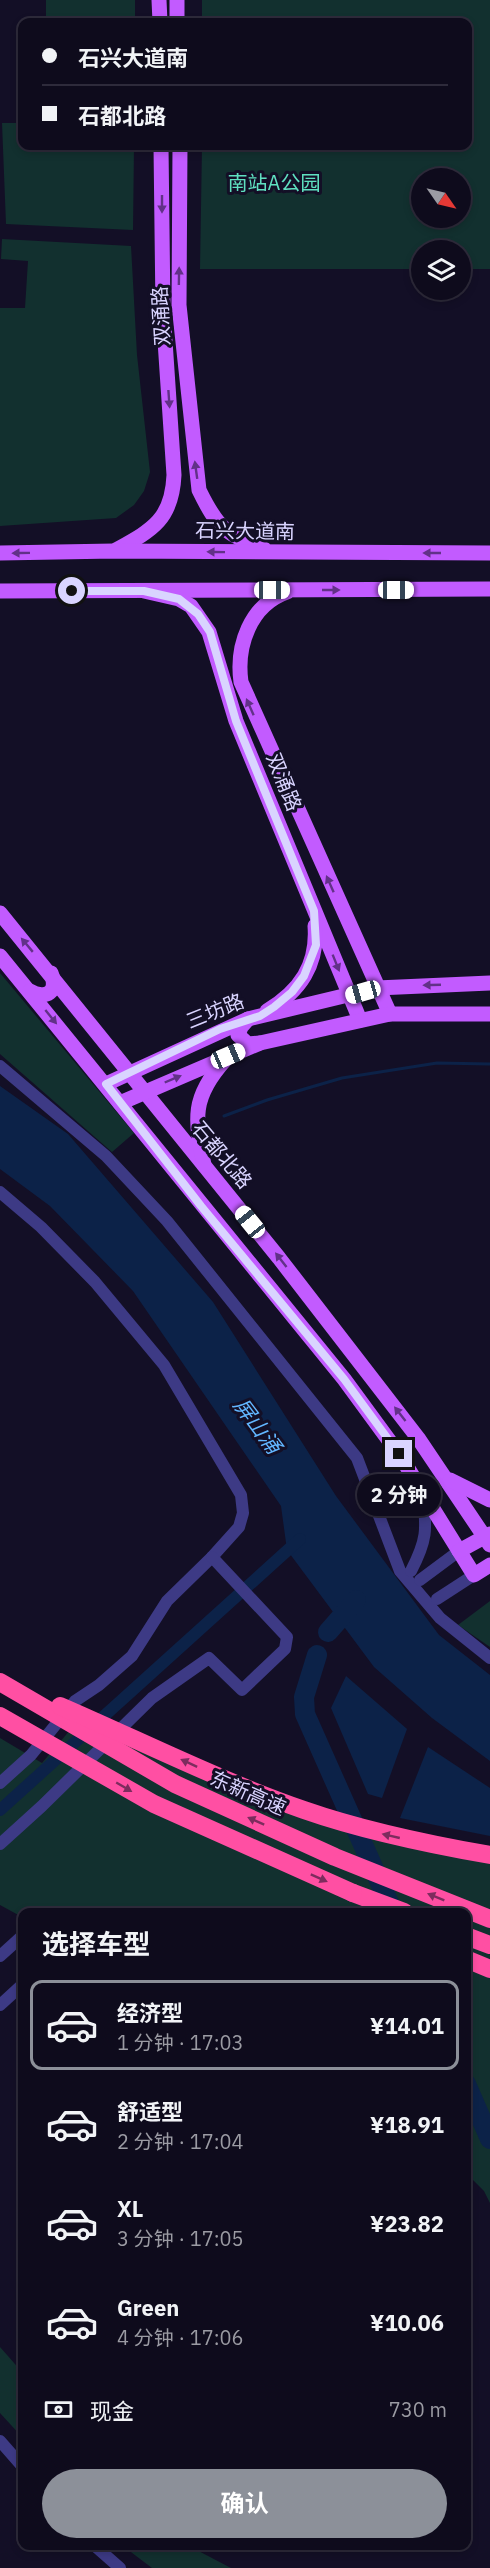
<!DOCTYPE html>
<html lang="zh">
<meta charset="utf-8">
<style>
:root{--surface:#0e0b1c;--page:#171425;--text:#f1f3f6;--muted:#9b9ba3;--line:#2e2b3b;--accent:#8c9099}
body{margin:0;font-family:"IBM Plex Sans","Noto Sans SC",sans-serif;background:var(--page);color:var(--text);height:100vh;display:flex;flex-direction:column;font-size:22px;white-space:nowrap}
*{box-sizing:border-box;margin:0}
p{font-size:20px;color:var(--muted)}
.icon{flex:none;width:33px;height:33px;fill:none;stroke:currentColor;stroke-width:2;stroke-linecap:round;stroke-linejoin:round}
.map{position:relative;flex:1;overflow:hidden}
.details{position:absolute;left:18px;top:1908px;width:453px;height:642px;display:flex;flex-direction:column;background:var(--surface);border-radius:12px;box-shadow:0 3px 9px #0003,0 0 0 2px var(--line)}
.details>*{flex:none}
.hud{position:absolute;left:18px;top:18px;width:454px;height:132px;border-radius:12px;box-shadow:0 3px 9px #0003,0 0 0 2px var(--line);display:grid;align-content:center;height:132px;padding:0 24px;background:var(--surface)}
.needle{width:39px;rotate:124deg}
.buttons{position:absolute;left:411px;top:168px;display:grid;gap:12px}
.buttons a{display:grid;place-items:center;width:60px;height:60px;border-radius:50%;background:var(--surface);box-shadow:0 3px 9px #0003,0 0 0 2px var(--line);font-size:30px}
.end{position:absolute;width:27px;height:27px;margin:-14px;border:8px solid #d9d4ff;background:#111;box-shadow:0 0 0 3px #111}
.from{border-radius:50%}
.bubble{position:absolute;height:42px;border-radius:21px;background:var(--surface);box-shadow:0 3px 9px #0003,0 0 0 2px var(--line);font-size:20px;font-weight:700;line-height:42px;text-align:center}
.car{position:absolute;width:18px;height:36px;margin:-18px -9px;border-radius:8px;box-shadow:0 0 4px 2px #0007;background:linear-gradient(#fff 24%,#345 0 40%,#fff 0 76%,#345 0 86%,#fff 0)}
.hud b{display:flex;align-items:center;gap:21px;height:57px;font-size:22px}
.hud b+b{border-top:2px solid var(--line)}
.hud i{width:15px;height:15px;background:var(--text)}
ul{padding:0;list-style:none}
li{display:flex;align-items:center;gap:18px;height:90px;margin:0 12px 9px;padding:0 12px;border:3px solid transparent;border-radius:12px}
li div{flex:1}
li b{display:block;font-size:22px}
li em{font-style:normal;font-weight:700}
li.selected{border-color:var(--accent)}
li>.icon{width:54px;height:54px;stroke-width:1.5}
h2{padding:0 24px;font-size:27px;line-height:72px}
.pay{display:flex;align-items:center;gap:15px;height:66px;padding:0 24px;font-size:22px}
.pay p{margin-inline-start:auto}
.button{display:flex;gap:12px;margin-top:auto;padding:12px 24px}
.button a{flex:1;height:69px;border-radius:36px;background:var(--accent);color:#fff;font-size:24px;font-weight:700;line-height:69px;text-align:center}
.map>svg:first-child{display:block}
.green{fill:#12302f;fill-rule:evenodd}
.water{fill:#0c2248}
.lines{fill:none;stroke-linecap:round;stroke-linejoin:round}
.stream{stroke:#0c2248;stroke-width:3}
.canal{stroke:#0c2248;stroke-width:12}
.river{stroke:#0c2248;stroke-width:20}
.minor{stroke:#3d3a85;stroke-width:12}
.major{stroke:#c25bff;stroke-width:15}
.highway{stroke:#ff4fa3;stroke-width:18}
.highway-bridge{stroke:#ff4fa3;stroke-width:18}
.oneway{fill:#623188}
.oneway2{fill:#7d2c5e}
.route{stroke:#d9d4ff;stroke-width:8}
.labels{text-anchor:middle;stroke-width:6;stroke-linejoin:round;paint-order:stroke}
.park-label{font-size:20px;fill:#5fe0c0;stroke:#130f26}
.street-label{font-size:20px;fill:#d9d4ff;stroke:#130f26}
.water-label{font-size:21px;font-style:italic;fill:#62b6ff;stroke:#130f26}
</style>
<div class="map">
<svg width="490" height="2568" viewBox="0 0 490 2568">
<rect width="100%" height="100%" fill="#130f26"/>
<g class="green">
<rect x="46" y="0" width="89" height="22"/>
<path d="M202,0h288v269h-29l-1,-19h-38l-1,19h-221l2,-123h266v-124h-266zM422,178h38v40h-38z"/>
<polygon points="2,123 22,123 22,146 134,146 133,230 6,224"/>
<polygon points="2,239 131,246 137,355 150,472 144,491 134,505 116,518 0,526 0,308 25,308 28,261 1,259"/>
<polygon points="0,973 134,1133 112,1152 0,1054"/>
<polygon points="490,1601 490,1647 458,1625"/>
<path d="M88,1709c43,20 85,42 129,60 88,37 179,63 273,78v356l-6,-12 -17,-17 -1,-262h-444v5l-22,-12v-167l42,25z"/>
<polygon points="0,2347 22,2372 22,2437 0,2413"/>
<polygon points="123,2546 189,2546 231,2568 152,2568"/>
</g>
<g class="water">
<polygon points="0,1086 68,1134 213,1302 336,1496 439,1635 490,1675 490,1761 432,1718 374,1667 287,1550 281,1506 133,1291 50,1206 0,1169"/>
<polygon points="346,1676 407,1729 382,1798 368,1794 331,1708"/>
<polygon points="428,1747 490,1788 490,1836 400,1818"/>
</g>
<g class="lines">
<polyline class="stream" points="224,1116 267,1100 342,1078 437,1063 490,1064"/>
<polyline class="canal" points="0,1810 300,1539"/>
<g class="river">
<polyline points="328,1632 356,1600"/>
<polyline points="317,1655 304,1697 305,1714 393,1912"/>
<polyline points="466,2084 490,2139"/>
</g>
<g class="minor">
<polyline points="0,1066 106,1156 167,1221 357,1458 400,1571 440,1618 490,1658"/>
<polyline points="0,1192 41,1227 95,1282 164,1365 241,1495 243,1513 239,1527 212,1557 167,1601 132,1656 99,1685 75,1701 31,1755 0,1783"/>
<path d="M411,1571c16,-31 16,-41 12,-75"/>
<polyline points="420,1580 459,1551"/>
<polyline points="437,1599 474,1575"/>
<polyline points="0,1844 42,1806 152,1698 209,1658 242,1690 285,1649 287,1637 212,1557"/>
<polyline points="0,1956 20,1938 22,1939"/>
<polyline points="0,2005 22,1985"/>
<polyline points="0,2441 22,2466"/>
<polyline points="95,2546 120,2568"/>
</g>
<g class="major">
<polyline points="159,0 160,22"/>
<polyline points="177,0 177,22"/>
<path d="M180,146l-1,159 20,185c19,39 26,43 65,59"/>
<path d="M116,550c36,-20 56,-30 58,-75l-11,-164 -2,-165"/>
<polyline points="0,553 114,551 490,553"/>
<polyline points="0,591 490,589"/>
<polyline points="144,591 179,599 191,606 209,632 236,721 360,1020"/>
<path d="M287,592c-37,13 -51,54 -46,90l149,332"/>
<polyline points="0,913 279,1258 418,1438 490,1545"/>
<polyline points="0,956 344,1379 399,1454 474,1575 490,1565"/>
<path d="M30,991c16,9 29,1 21,-18"/>
<path d="M267,1011c33,-20 51,-46 48,-85"/>
<polyline points="248,1019 241,1027 238,1035 248,1044 260,1043"/>
<polyline points="106,1084 248,1019 377,988 490,983"/>
<polyline points="120,1103 260,1043 390,1014 490,1014"/>
<path d="M204,1165c-9,-47 -13,-67 21,-105"/>
<polyline points="450,1480 490,1500"/>
<polyline points="459,1551 490,1534"/>
</g>
<g class="highway">
<polyline points="353,1893 404,1912"/>
<polyline points="466,1936 490,1945"/>
<polyline points="466,1959 490,1969"/>
</g>
<g class="highway-bridge">
<polyline points="0,1682 175,1784 335,1857 490,1919"/>
<path d="M60,1706c81,35 160,75 244,104 60,21 123,34 186,45"/>
<polyline points="0,1716 154,1804 353,1893"/>
</g>
</g>
<defs><path id="oneway-solid" d="M-6-.8H1V-3.2L6.5 0L1 3.2V.8H-6Z" transform="scale(1.5)"/></defs>
<g class="oneway">
<use href="#oneway-solid" transform="translate(162 204) rotate(90)"/>
<use href="#oneway-solid" transform="translate(179 276) rotate(-89)"/>
<use href="#oneway-solid" transform="translate(169 399) rotate(86)"/>
<use href="#oneway-solid" transform="translate(196 470) rotate(-98)"/>
<use href="#oneway-solid" transform="translate(216 552) rotate(-179)"/>
<use href="#oneway-solid" transform="translate(21 553) rotate(179)"/>
<use href="#oneway-solid" transform="translate(432 553) rotate(-180)"/>
<use href="#oneway-solid" transform="translate(331 590)"/>
<use href="#oneway-solid" transform="translate(250 707) rotate(-114)"/>
<use href="#oneway-solid" transform="translate(330 884) rotate(-114)"/>
<use href="#oneway-solid" transform="translate(27 945) rotate(-130)"/>
<use href="#oneway-solid" transform="translate(336 963) rotate(68)"/>
<use href="#oneway-solid" transform="translate(432 985) rotate(178)"/>
<use href="#oneway-solid" transform="translate(51 1017) rotate(51)"/>
<use href="#oneway-solid" transform="translate(173 1079) rotate(-23)"/>
<use href="#oneway-solid" transform="translate(281 1260) rotate(-128)"/>
<use href="#oneway-solid" transform="translate(400 1414) rotate(-128)"/>
</g>
<g class="oneway2">
<use href="#oneway-solid" transform="translate(189 1763) rotate(-155)"/>
<use href="#oneway-solid" transform="translate(124 1787) rotate(30)"/>
<use href="#oneway-solid" transform="translate(256 1821) rotate(-156)"/>
<use href="#oneway-solid" transform="translate(391 1836) rotate(-167)"/>
<use href="#oneway-solid" transform="translate(319 1878) rotate(24)"/>
<use href="#oneway-solid" transform="translate(436 1897) rotate(-158)"/>
</g>
<g class="lines">
<polyline class="route" points="72,591 144,591 179,599 198,614 210,632 236,721 314,911 316,945 304,976 292,992 274,1007 260,1016 220,1029 106,1084 201,1206 344,1379 399,1454"/>
</g>
<g class="labels">
<g class="park-label">
<text x="274" y="190">南站A公园</text>
</g>
<g class="street-label">
<text transform="translate(161 316) rotate(-93)" y="7">双涌路</text>
<text transform="translate(245 531) rotate(1)" y="7">石兴大道南</text>
<text transform="translate(284 782) rotate(68)" y="7">双涌路</text>
<text transform="translate(215 1011) rotate(-22)" y="7">三坊路</text>
<text transform="translate(222 1155) rotate(50)" y="7">石都北路</text>
<text transform="translate(248 1793) rotate(24)" y="7">东新高速</text>
</g>
<g class="water-label">
<text transform="translate(257 1426) rotate(53)" y="7">屏山涌</text>
</g>
</g>
</svg>
<div class="buttons">
<a><svg class="needle" viewBox="-14 -14 28 28"><path d="M0-13l5 13h-10z" fill="#e53935"/><path d="M0 13l5-13h-10z" fill="#9b9ba3"/></svg></a>
<a><svg class="icon" aria-label="layers" viewBox="0 0 24 24"><path d="M12 4l9 5-9 5-9-5zM3 14l9 5 9-5"/></svg></a>
</div>
<i class="end from" style="left:72px;top:591px"></i>
<i class="end" style="left:399px;top:1454px"></i>
<div class="bubble" style="left:357px;top:1474px;width:84px">2 分钟</div>
<i class="car" style="left:272px;top:590px;rotate:90deg"></i>
<i class="car" style="left:396px;top:590px;rotate:90deg"></i>
<i class="car" style="left:363px;top:992px;rotate:254deg"></i>
<i class="car" style="left:228px;top:1056px;rotate:67deg"></i>
<i class="car" style="left:250px;top:1222px;rotate:321deg"></i>
<div class="hud">
<b><i class="from"></i>石兴大道南</b>
<b><i></i>石都北路</b>
</div>
<section class="details">
<h2>选择车型</h2>
<ul>
<li class="selected"><svg class="icon" aria-label="car" viewBox="0 0 24 24"><path d="M5 17H2v-5l4-1 3-4h7l3 4 3 1v5h-3M9 17h6M6 11h13"/><circle cx="7" cy="17" r="2"/><circle cx="17" cy="17" r="2"/></svg><div><b>经济型</b><p>1 分钟 · 17:03</p></div><em>¥14.01</em></li>
<li><svg class="icon" aria-label="car" viewBox="0 0 24 24"><path d="M5 17H2v-5l4-1 3-4h7l3 4 3 1v5h-3M9 17h6M6 11h13"/><circle cx="7" cy="17" r="2"/><circle cx="17" cy="17" r="2"/></svg><div><b>舒适型</b><p>2 分钟 · 17:04</p></div><em>¥18.91</em></li>
<li><svg class="icon" aria-label="car" viewBox="0 0 24 24"><path d="M5 17H2v-5l4-1 3-4h7l3 4 3 1v5h-3M9 17h6M6 11h13"/><circle cx="7" cy="17" r="2"/><circle cx="17" cy="17" r="2"/></svg><div><b>XL</b><p>3 分钟 · 17:05</p></div><em>¥23.82</em></li>
<li><svg class="icon" aria-label="car" viewBox="0 0 24 24"><path d="M5 17H2v-5l4-1 3-4h7l3 4 3 1v5h-3M9 17h6M6 11h13"/><circle cx="7" cy="17" r="2"/><circle cx="17" cy="17" r="2"/></svg><div><b>Green</b><p>4 分钟 · 17:06</p></div><em>¥10.06</em></li>
</ul>
<div class="pay"><svg class="icon" aria-label="cash" viewBox="0 0 24 24"><path d="M3 7h18v10H3z"/><circle cx="12" cy="12" r="2"/></svg>现金<p>730 m</p></div>
<div class="button"><a>确认</a></div>
</section>
</div>
